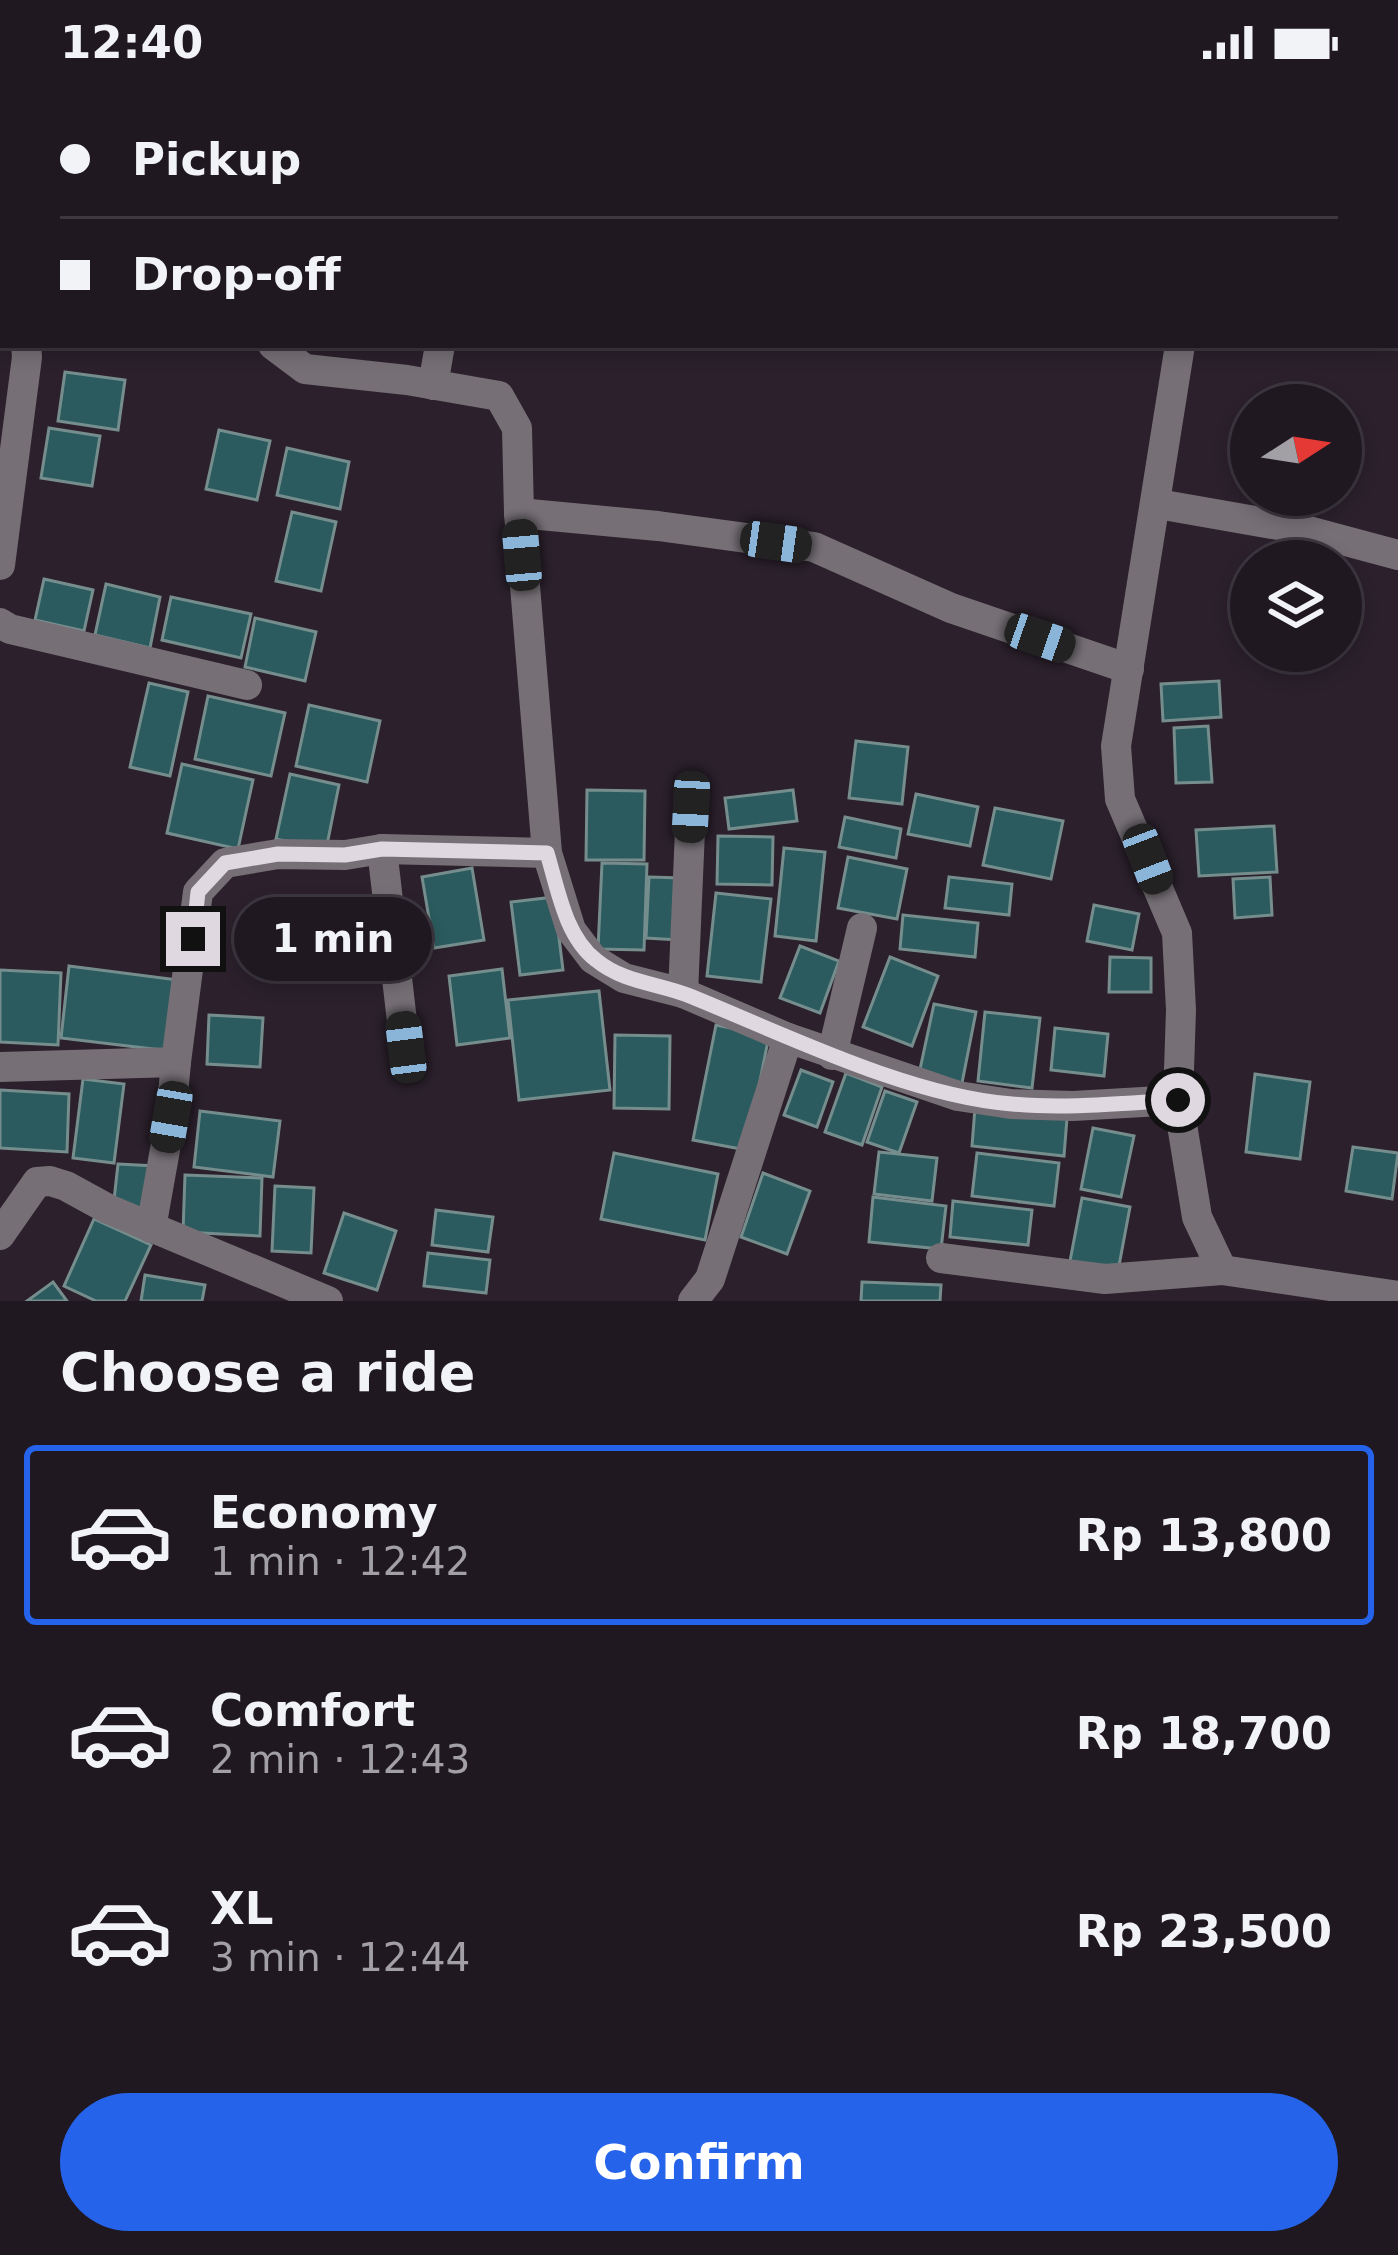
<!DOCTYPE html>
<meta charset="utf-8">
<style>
:root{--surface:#201821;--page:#2d252e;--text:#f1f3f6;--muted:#a2a0a5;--line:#3d373f;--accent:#2563eb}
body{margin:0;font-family:"DejaVu Sans",sans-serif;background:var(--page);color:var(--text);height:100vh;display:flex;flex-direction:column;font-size:45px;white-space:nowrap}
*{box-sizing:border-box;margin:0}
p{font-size:39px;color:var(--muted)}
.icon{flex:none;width:66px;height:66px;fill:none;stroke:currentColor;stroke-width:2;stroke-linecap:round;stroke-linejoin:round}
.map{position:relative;height:1217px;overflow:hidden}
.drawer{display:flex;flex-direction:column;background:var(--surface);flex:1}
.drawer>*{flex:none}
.hud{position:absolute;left:0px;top:0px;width:1398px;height:264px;box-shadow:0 6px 18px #0003,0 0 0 3px var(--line);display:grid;align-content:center;height:264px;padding:0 60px;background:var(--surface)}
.needle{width:78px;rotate:78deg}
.buttons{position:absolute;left:1230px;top:300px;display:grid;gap:24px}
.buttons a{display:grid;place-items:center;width:132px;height:132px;border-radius:50%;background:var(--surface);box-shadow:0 6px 18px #0003,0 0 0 3px var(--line);font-size:60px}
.end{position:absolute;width:54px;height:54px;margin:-27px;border:15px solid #dfd8e0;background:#111;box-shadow:0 0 0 6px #111}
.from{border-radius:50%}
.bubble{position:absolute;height:84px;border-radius:42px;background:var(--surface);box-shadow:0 6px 18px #0003,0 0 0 3px var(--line);font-size:39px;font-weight:600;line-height:84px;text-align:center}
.car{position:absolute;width:36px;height:72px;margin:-36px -18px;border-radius:15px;box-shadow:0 0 9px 3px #0007;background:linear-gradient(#222 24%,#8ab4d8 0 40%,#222 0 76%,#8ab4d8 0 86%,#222 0)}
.hud b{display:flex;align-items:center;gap:42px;height:114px;font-size:45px}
.hud b+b{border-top:3px solid var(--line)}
.hud i{width:30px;height:30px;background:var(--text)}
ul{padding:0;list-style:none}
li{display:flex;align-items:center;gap:36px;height:180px;margin:0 24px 18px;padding:0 36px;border:6px solid transparent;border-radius:12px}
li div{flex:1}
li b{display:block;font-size:45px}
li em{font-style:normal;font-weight:600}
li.current{border-color:var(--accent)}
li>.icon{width:108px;height:108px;stroke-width:1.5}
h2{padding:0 60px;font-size:54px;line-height:144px}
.cta{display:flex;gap:24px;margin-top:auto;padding:24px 60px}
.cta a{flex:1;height:138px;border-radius:72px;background:var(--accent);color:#fff;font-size:48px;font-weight:600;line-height:138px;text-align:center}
.status{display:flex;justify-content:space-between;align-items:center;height:84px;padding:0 60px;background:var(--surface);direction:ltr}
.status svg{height:33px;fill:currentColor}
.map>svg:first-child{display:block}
.building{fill:#2b5b5e;stroke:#768d8e;stroke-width:3}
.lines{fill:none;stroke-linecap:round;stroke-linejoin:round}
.minor{stroke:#767076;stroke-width:30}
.route{stroke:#dfd8e0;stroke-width:15}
</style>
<div class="status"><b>12:40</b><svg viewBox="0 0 49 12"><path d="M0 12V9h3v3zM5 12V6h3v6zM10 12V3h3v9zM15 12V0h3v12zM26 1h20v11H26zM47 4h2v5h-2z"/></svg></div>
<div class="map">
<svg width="1398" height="1217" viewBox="0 0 1398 1217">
<rect width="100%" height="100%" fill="#2b202c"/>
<g class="building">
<polygon points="65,288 125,296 118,346 58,337"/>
<polygon points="49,344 100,352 92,402 41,394"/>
<polygon points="219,346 270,357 257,416 206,405"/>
<polygon points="287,364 349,378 340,425 277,411"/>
<polygon points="292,428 336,438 321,507 276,497"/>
<polygon points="44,495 93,506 84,547 35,536"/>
<polygon points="106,500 160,513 150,564 95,551"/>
<polygon points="171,513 251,530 241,574 162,556"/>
<polygon points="255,534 316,548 305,597 245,583"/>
<polygon points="1219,597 1221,633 1163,637 1161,600"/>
<polygon points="149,599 188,608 170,692 130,683"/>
<polygon points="208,612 285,629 271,692 195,675"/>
<polygon points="309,621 380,637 367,698 296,682"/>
<polygon points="1208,642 1212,698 1176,699 1174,644"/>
<polygon points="856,657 908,663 902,720 849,714"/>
<polygon points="182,680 253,696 238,765 167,749"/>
<polygon points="290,690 339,701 326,766 276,755"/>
<polygon points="587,706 645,707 644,776 586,776"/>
<polygon points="793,706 797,737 729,745 725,714"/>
<polygon points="916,710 978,723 970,762 908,750"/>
<polygon points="995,724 1063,737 1051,795 983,781"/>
<polygon points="845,733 901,745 896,774 839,763"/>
<polygon points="1274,742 1277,788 1199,792 1196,746"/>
<polygon points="718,752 773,753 772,801 717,800"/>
<polygon points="784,764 825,768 816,857 775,852"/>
<polygon points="848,773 907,785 897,835 838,824"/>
<polygon points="602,779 647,780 644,866 598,865"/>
<polygon points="472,784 484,856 434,864 422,793"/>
<polygon points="649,793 681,794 679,856 646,854"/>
<polygon points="949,793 1012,800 1009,831 945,824"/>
<polygon points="1270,793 1272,831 1235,834 1233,795"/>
<polygon points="716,809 771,815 761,898 707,892"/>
<polygon points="554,813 563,886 520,891 511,818"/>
<polygon points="1094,821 1139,830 1132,866 1087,857"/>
<polygon points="903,831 978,839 975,873 900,865"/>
<polygon points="800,862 839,877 820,929 780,914"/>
<polygon points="890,873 938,892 912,962 863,943"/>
<polygon points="1110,873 1151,874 1151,908 1109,908"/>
<polygon points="69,882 178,896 170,967 61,954"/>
<polygon points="502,885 510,954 457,961 449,892"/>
<polygon points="0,886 61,889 58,961 0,958"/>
<polygon points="599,907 610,1006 519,1016 508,916"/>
<polygon points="934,920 976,928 962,999 919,990"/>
<polygon points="985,928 1040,934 1032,1004 978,997"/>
<polygon points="209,931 263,934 260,983 207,980"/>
<polygon points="716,941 769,952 746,1066 693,1056"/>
<polygon points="1055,944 1108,950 1104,992 1051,986"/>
<polygon points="615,951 670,952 669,1025 614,1024"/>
<polygon points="801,986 833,998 817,1043 784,1031"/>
<polygon points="846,989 882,1003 862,1061 825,1048"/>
<polygon points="1255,990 1310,998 1300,1075 1246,1068"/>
<polygon points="83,995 124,1000 114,1079 73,1074"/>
<polygon points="0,1006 69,1010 67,1068 0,1064"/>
<polygon points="885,1007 917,1018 899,1069 867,1058"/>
<polygon points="975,1024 1067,1034 1064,1072 972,1062"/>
<polygon points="200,1027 280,1037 273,1093 194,1083"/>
<polygon points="1093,1044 1134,1052 1121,1113 1081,1105"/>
<polygon points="1353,1063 1398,1069 1392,1115 1346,1107"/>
<polygon points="879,1068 937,1074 932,1117 874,1110"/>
<polygon points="614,1069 718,1090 705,1156 601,1135"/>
<polygon points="977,1069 1059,1079 1054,1122 972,1112"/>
<polygon points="118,1080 156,1082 149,1124 113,1125"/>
<polygon points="763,1089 810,1107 787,1170 741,1153"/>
<polygon points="185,1091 262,1094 260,1152 183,1148"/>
<polygon points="275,1102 314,1104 311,1169 272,1167"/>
<polygon points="873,1113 946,1122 941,1165 869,1158"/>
<polygon points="1082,1114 1130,1123 1118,1187 1070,1177"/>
<polygon points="953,1117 1032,1126 1028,1161 950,1153"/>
<polygon points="436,1126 493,1133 488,1168 432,1161"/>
<polygon points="344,1129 396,1147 377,1206 324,1189"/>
<polygon points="94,1135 151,1161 125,1217 96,1217 64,1202"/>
<polygon points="428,1169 490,1176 486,1209 424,1202"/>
<polygon points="145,1191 205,1201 202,1217 141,1217"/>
<polygon points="53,1198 67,1217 27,1217"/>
<polygon points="862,1198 941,1201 940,1217 861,1217"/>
</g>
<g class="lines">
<g class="minor">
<polyline points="222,0 222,3"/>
<polyline points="1226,3 1227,0"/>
<polyline points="0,157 3,161"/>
<polyline points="273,261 305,285 407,296 499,312 517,344 519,429 547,769 571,846 593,875 624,894 683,909 788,954 958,1012 1011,1020 1073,1022 1178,1016"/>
<polyline points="1180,261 1116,662 1120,715 1177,849 1181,926 1178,1016 1197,1133 1222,1186"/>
<polyline points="433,301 440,261"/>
<polyline points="1158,420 1301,445 1398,471"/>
<polyline points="519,429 658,442 814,463 951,524 1129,585"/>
<polyline points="0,481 27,273 26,261"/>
<polyline points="0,539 10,545 247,601"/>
<polyline points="382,765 405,963"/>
<polyline points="683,909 691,723"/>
<polyline points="832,971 862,844"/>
<polyline points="0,983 176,978 198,808 225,779 278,770 345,771 382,765 547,769"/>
<polyline points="151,1144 171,1032 176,978"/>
<polyline points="0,1151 37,1098 50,1097 66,1102 108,1125 328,1217"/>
<polyline points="941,1174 1105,1195 1222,1186 1398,1212"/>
<polyline points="693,1217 710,1195 788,954"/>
</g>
</g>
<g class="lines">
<path class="route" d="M193,855l5,-47 27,-29 53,-9 67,1 37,-6 165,4c11,36 18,83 49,107 28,23 62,23 94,36 96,39 219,100 322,108 55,5 111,-1 166,-4"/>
</g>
</svg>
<div class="buttons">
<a><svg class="needle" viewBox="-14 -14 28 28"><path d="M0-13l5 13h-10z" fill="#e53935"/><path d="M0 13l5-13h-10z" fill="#a2a0a5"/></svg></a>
<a><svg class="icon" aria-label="layers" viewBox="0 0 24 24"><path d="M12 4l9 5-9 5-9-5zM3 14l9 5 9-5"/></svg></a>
</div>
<i class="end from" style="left:1178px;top:1016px"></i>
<i class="end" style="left:193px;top:855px"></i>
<div class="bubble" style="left:234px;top:813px;width:198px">1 min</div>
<i class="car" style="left:776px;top:458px;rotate:98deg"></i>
<i class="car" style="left:522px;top:471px;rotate:355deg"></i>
<i class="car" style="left:1040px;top:554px;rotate:109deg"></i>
<i class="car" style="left:691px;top:723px;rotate:183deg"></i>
<i class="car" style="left:1148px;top:775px;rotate:159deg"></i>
<i class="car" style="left:406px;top:963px;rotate:353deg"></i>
<i class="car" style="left:171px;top:1033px;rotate:190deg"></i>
<div class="hud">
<b><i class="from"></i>Pickup</b>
<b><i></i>Drop-off</b>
</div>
</div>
<section class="drawer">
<h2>Choose a ride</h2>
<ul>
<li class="current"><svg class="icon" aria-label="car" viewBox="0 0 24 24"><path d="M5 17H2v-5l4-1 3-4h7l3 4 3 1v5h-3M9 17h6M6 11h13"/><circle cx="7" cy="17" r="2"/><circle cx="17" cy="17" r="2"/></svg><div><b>Economy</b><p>1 min · 12:42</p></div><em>Rp 13,800</em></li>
<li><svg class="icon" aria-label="car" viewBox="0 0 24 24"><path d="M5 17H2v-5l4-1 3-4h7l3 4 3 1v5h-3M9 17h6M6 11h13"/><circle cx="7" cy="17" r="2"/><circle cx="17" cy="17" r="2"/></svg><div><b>Comfort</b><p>2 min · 12:43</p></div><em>Rp 18,700</em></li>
<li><svg class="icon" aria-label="car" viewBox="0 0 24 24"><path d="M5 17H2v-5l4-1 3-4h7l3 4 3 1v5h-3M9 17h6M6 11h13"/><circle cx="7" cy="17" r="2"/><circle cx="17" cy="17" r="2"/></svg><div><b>XL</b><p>3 min · 12:44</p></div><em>Rp 23,500</em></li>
</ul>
<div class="cta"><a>Confirm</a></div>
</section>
